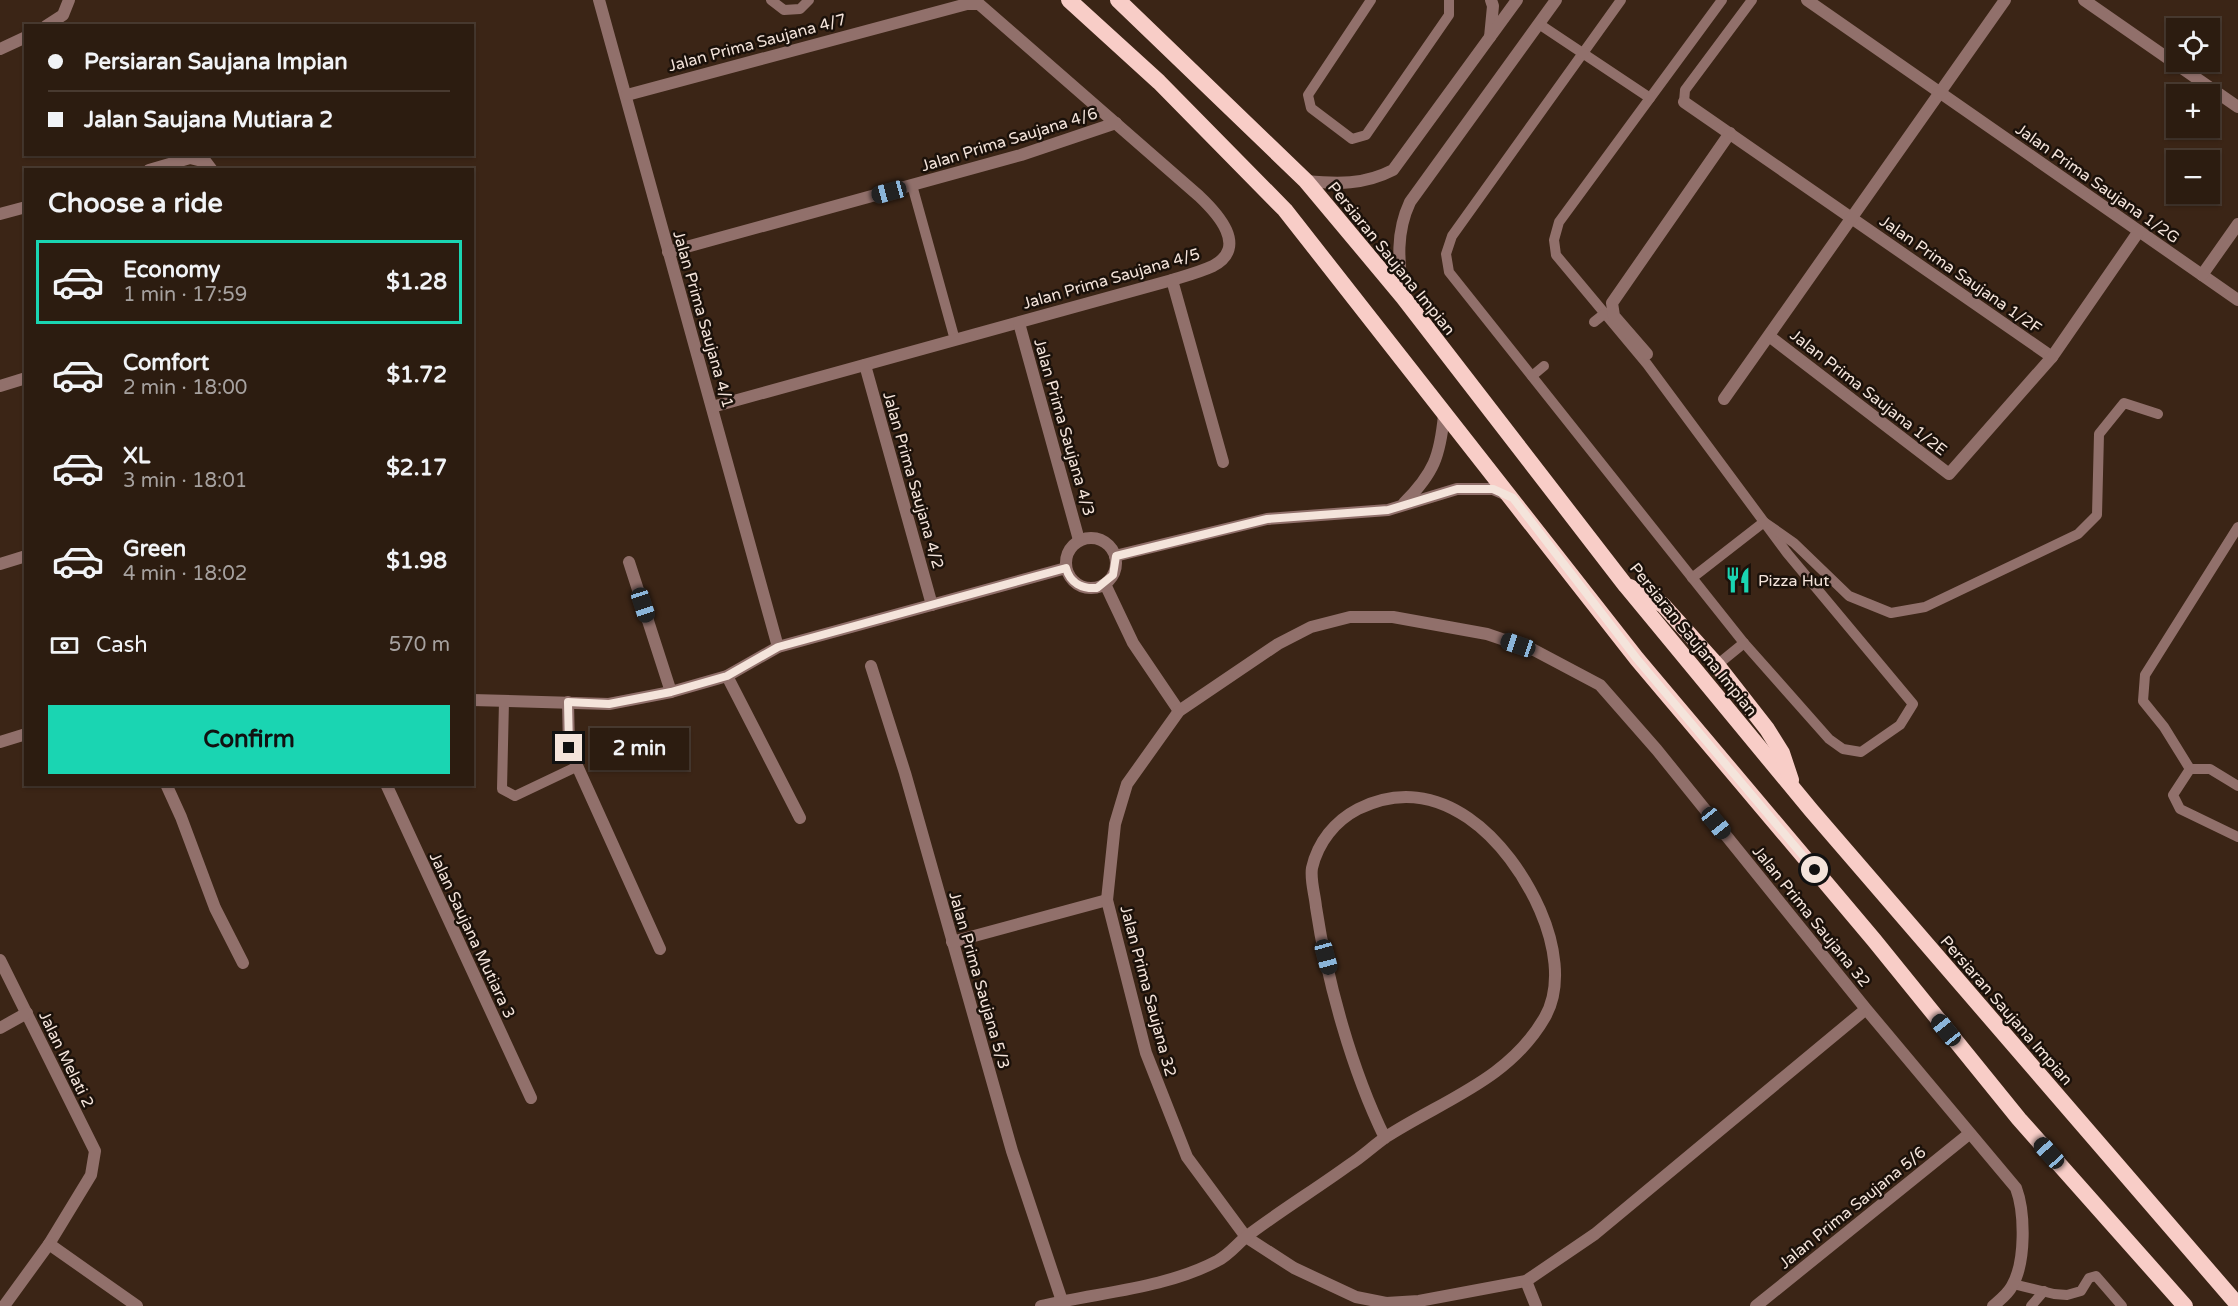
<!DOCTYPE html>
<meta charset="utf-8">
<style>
:root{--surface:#2c1c10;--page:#342519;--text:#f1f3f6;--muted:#a6a19f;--line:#483a30;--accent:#1ad5b2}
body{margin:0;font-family:"Varela Round",sans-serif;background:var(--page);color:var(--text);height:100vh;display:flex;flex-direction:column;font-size:22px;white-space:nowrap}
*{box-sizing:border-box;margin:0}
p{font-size:20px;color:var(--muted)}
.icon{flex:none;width:33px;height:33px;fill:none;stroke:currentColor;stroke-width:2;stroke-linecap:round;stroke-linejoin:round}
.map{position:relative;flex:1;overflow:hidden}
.panel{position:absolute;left:24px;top:168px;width:450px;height:618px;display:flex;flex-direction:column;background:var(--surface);border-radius:0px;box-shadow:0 2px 4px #0004,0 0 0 2px var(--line)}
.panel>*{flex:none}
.guide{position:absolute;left:24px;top:24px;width:450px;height:132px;border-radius:0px;box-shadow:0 2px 4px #0004,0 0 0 2px var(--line);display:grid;align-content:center;height:132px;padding:0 24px;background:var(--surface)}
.fabs{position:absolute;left:2166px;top:18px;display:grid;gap:12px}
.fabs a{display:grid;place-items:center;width:54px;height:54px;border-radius:0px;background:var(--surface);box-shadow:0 2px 4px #0004,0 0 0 2px var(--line);font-size:30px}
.end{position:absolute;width:27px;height:27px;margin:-14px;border:8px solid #f4e4db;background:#111;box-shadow:0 0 0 3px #111}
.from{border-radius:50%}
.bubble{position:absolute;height:42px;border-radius:0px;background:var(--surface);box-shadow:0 2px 4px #0004,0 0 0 2px var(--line);font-size:20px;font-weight:700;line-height:42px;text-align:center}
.car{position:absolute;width:18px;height:36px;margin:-18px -9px;border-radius:8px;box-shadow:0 0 4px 2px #0007;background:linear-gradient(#222 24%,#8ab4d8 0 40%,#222 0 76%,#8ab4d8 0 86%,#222 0)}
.guide b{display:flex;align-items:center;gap:21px;height:57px;font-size:22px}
.guide b+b{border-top:2px solid var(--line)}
.guide i{width:15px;height:15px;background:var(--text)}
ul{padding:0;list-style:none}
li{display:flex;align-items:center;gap:18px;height:84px;margin:0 12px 9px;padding:0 12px;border:3px solid transparent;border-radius:0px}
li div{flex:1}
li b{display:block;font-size:22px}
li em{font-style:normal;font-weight:700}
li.active{border-color:var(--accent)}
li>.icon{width:54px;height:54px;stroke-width:1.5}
h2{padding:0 24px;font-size:27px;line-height:72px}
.pay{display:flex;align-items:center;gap:15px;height:66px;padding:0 24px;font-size:22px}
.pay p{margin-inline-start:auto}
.primary-button{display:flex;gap:12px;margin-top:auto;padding:12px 24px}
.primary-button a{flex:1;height:69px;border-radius:0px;background:var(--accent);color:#111;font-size:24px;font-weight:700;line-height:69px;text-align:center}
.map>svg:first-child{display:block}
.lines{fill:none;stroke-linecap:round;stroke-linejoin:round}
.service{stroke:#91706b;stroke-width:10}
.minor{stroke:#91706b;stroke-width:12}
.tertiary{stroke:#91706b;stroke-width:12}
.trunk{stroke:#f8cdc7;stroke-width:16}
.route{stroke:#f4e4db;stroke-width:8}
.labels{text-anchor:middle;stroke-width:5;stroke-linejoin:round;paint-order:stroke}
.street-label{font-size:16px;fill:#f4e4db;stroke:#1b110a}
.poi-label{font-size:16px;fill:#f4e4db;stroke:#1b110a;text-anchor:start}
</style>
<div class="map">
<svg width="2238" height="1306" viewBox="0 0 2238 1306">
<rect width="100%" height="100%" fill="#3b2516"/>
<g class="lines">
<g class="service">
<polyline points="771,0 784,10 800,9 809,0"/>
<polyline points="1371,0 1308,95 1311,108 1352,139 1366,135 1449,15 1449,0"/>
<polyline points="1621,0 1452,236 1446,254 1449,272 1744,643 1829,739 1843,749 1861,752 1900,725 1913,704 1787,553 1647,364 1556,255 1554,240 1559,222 1722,0"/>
<polyline points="1539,24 1650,98"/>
<polyline points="1684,102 1685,90 1752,0"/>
<polyline points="912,185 955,340"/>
<polyline points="1594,322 1604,314"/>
<polyline points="1532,376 1544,366"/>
<polyline points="1692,578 1764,522 1794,543 1849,596 1891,613 1925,607 2078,534 2097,515 2099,434 2124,403 2158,414"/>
<polyline points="1717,665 1744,643"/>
<polyline points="504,701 502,789 515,796 576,767"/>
<polyline points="2190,769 2164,727 2143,701 2145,675 2238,527"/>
<polyline points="2238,786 2210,769 2190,769 2173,795 2180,809 2238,837"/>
<polyline points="2013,1284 2054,1294 2067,1295 2081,1291 2089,1278 2096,1276 2122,1306"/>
<polyline points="2031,1306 2044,1291"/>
</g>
<g class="minor">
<polyline points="599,0 778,647"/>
<polyline points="1807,0 2238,300"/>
<polyline points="2084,0 2238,107"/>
<polyline points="46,26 63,15 69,0"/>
<polyline points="1490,37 1493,6 1491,0"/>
<polyline points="0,49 26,37"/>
<path d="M627,95l340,-91h12l220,192c18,17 50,51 14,70 -13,6 -28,10 -41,14l-460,127"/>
<polyline points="1684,102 2052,357"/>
<polyline points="149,170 190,158 206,162 212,170"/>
<polyline points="0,214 26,207"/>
<polyline points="668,252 1021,155 1116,123"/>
<polyline points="2202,275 2238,224"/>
<polyline points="1172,280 1223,462"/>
<polyline points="1019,323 1079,540"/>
<polyline points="1769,336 1949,474 2052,357 2139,231"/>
<polyline points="1647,354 1614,316 1612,303 1730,133"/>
<polyline points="865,365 932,605"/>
<polyline points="0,386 26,378"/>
<polyline points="1724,399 2005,0"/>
<path d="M1404,503c30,-30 36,-47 40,-88"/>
<circle cx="1091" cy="563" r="25"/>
<polyline points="1115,556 1267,519 1388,510 1457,489 1493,489 1507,495"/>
<polyline points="629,562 671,692"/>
<polyline points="0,564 26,556"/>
<polyline points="1105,584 1133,643 1179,711"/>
<polyline points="871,666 905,773 1012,1151 1062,1301"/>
<polyline points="727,676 800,818"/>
<polyline points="472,700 609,704 671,692 727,676 778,647 1066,568"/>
<polyline points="568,702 569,748 660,949"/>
<polyline points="0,742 26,734"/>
<polyline points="166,784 181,817 215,908 243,963"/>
<polyline points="386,784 531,1098"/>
<polyline points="952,942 1107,900"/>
<polyline points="0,960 95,1151 91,1175 49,1244 4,1306"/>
<path d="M1866,1009l-271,225 -69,47 -107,20 -33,2 -30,-6 -62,-29 -48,-31 -59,-80 -41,-104 -39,-153 8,-76 12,-40 52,-73 99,-67 33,-17 39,-10h43l94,17 47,16 66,35 57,65 209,259 150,179c9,24 10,74 -4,98 -4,8 -12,14 -19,20"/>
<polyline points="0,1028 27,1013"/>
<polyline points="49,1244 137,1306"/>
<polyline points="1526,1281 1536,1306"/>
<path d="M1041,1306c58,-14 123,-17 176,-45 12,-6 20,-17 30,-25 33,-25 69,-47 102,-71 13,-8 24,-19 37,-28 57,-37 123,-57 159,-120 18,-32 9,-75 -5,-107 -31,-70 -100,-142 -182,-101 -23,12 -40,33 -46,59 -2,12 3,27 4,39 11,74 36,164 69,231"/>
<polyline points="1756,1306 1969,1134"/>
</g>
<g class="tertiary">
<path d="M1306,181c31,3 58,4 87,-11l124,-170"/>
<path d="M1403,297c-4,-34 -8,-63 7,-95l146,-202"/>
</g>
<g class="trunk">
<polyline points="1069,0 1159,82 1285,210 1637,659 1874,940 2019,1119 2185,1306"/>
<polyline points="1118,0 1306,181 1403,297 1626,586 1811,810 2238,1305"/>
<polyline points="1630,587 1663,605 1717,665 1767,729 1782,753 1791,780"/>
</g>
</g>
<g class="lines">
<path class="route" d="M569,748l-1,-46 41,2 62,-12 56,-16 51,-29 288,-79c4,15 16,21 31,20l16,-13 3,-19 151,-37 121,-9 69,-21h36l20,9 124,161 178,211"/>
</g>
<defs>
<g id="restaurant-bare" transform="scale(2.07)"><path d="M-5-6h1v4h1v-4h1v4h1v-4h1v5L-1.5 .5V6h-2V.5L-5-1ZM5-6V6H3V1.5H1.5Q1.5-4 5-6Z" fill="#1ad5b2" stroke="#1b110a" stroke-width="2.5" paint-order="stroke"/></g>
</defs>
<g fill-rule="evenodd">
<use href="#restaurant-bare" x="1738" y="580"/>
</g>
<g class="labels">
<g class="street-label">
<text transform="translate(757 42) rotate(-15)" y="6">Jalan Prima Saujana 4/7</text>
<text transform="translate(1009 139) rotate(-17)" y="6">Jalan Prima Saujana 4/6</text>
<text transform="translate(2098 183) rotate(35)" y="6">Jalan Prima Saujana 1/2G</text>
<text transform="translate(1392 258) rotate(51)" y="6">Persiaran Saujana Impian</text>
<text transform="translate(1961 274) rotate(35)" y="6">Jalan Prima Saujana 1/2F</text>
<text transform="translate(1111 278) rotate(-16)" y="6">Jalan Prima Saujana 4/5</text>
<text transform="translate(704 319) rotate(74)" y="6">Jalan Prima Saujana 4/1</text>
<text transform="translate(1869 392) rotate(38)" y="6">Jalan Prima Saujana 1/2E</text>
<text transform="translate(1065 427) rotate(74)" y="6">Jalan Prima Saujana 4/3</text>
<text transform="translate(914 480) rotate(74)" y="6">Jalan Prima Saujana 4/2</text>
<text transform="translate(1694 639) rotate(51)" y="6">Persiaran Saujana Impian</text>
<text transform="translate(1812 916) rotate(51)" y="6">Jalan Prima Saujana 32</text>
<text transform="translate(473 935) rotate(65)" y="6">Jalan Saujana Mutiara 3</text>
<text transform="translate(980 980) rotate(74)" y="6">Jalan Prima Saujana 5/3</text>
<text transform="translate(1149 991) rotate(75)" y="6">Jalan Prima Saujana 32</text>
<text transform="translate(2007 1010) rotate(49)" y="6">Persiaran Saujana Impian</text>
<text transform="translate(67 1059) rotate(64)" y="6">Jalan Melati 2</text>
<text transform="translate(1852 1207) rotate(-39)" y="6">Jalan Prima Saujana 5/6</text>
</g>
<g class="poi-label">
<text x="1758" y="586">Pizza Hut</text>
</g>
</g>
</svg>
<div class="fabs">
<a><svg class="icon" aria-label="locate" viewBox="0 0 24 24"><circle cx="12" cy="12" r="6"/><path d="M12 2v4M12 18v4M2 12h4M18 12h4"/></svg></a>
<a>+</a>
<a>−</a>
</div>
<i class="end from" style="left:1815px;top:870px"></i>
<i class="end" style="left:569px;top:748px"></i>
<div class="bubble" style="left:590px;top:728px;width:99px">2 min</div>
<i class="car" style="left:889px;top:192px;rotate:255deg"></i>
<i class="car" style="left:643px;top:605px;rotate:162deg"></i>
<i class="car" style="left:1518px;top:645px;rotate:289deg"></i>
<i class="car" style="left:1716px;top:823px;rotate:141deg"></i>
<i class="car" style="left:1326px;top:957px;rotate:165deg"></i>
<i class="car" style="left:1946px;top:1030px;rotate:321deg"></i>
<i class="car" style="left:2049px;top:1153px;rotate:318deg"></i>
<div class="guide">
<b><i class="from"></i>Persiaran Saujana Impian</b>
<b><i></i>Jalan Saujana Mutiara 2</b>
</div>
<section class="panel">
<h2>Choose a ride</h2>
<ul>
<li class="active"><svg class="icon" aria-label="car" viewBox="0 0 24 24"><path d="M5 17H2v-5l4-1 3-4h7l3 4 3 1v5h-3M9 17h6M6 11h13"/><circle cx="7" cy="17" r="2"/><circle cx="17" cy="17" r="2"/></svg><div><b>Economy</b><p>1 min · 17:59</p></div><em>$1.28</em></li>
<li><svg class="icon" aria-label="car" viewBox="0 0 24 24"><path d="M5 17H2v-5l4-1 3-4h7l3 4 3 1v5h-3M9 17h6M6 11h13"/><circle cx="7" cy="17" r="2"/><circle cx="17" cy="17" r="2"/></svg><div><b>Comfort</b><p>2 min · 18:00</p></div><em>$1.72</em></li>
<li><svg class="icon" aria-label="car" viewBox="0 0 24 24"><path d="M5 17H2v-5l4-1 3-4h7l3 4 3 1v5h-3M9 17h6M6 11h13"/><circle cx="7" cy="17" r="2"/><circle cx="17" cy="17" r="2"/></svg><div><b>XL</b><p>3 min · 18:01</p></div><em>$2.17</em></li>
<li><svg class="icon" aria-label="car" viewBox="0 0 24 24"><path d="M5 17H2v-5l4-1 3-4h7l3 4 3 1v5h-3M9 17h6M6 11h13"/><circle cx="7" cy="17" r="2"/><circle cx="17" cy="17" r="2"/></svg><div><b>Green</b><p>4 min · 18:02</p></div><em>$1.98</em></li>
</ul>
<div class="pay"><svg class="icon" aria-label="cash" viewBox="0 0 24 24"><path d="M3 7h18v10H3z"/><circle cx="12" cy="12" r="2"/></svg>Cash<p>570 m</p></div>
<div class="primary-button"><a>Confirm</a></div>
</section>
</div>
